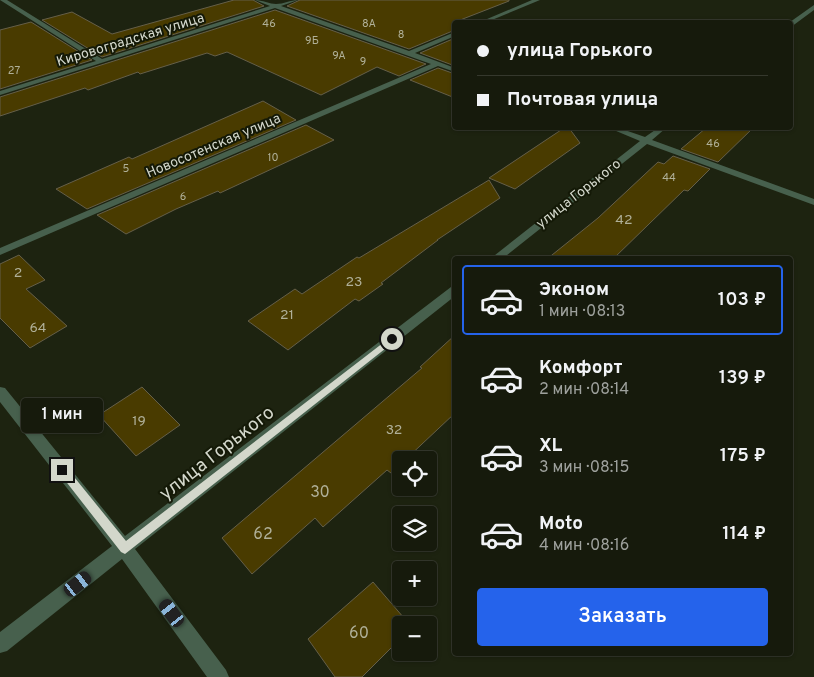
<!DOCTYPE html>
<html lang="ru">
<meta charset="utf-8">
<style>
:root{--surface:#161a0c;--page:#23271a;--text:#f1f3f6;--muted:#9ea19d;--line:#35382d;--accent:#2563eb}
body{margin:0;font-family:Overpass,sans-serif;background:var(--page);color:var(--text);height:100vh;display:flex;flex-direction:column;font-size:19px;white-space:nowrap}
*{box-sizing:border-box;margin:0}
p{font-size:16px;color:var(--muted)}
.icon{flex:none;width:28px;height:28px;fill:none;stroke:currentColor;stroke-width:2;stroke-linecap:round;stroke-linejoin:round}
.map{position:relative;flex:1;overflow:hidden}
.side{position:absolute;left:452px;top:256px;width:341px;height:400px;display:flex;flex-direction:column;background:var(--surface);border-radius:5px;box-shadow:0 1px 4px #0004,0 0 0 1px var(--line)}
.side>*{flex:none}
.banner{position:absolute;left:452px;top:20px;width:341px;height:110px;border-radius:5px;box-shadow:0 1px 4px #0004,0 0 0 1px var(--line);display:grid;align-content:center;height:110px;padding:0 25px;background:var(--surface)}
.controls{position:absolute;left:392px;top:451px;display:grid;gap:10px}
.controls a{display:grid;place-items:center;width:45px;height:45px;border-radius:5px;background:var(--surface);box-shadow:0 1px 4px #0004,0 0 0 1px var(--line);font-size:25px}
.end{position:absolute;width:22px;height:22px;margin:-11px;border:6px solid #d3d7cb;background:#111;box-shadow:0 0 0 2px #111}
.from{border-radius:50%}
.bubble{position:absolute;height:35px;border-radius:5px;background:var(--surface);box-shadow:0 1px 4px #0004,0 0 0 1px var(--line);font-size:16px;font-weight:600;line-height:35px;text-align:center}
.car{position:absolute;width:15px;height:30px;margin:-15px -8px;border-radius:6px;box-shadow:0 0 4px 1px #0007;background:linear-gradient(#222 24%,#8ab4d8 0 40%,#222 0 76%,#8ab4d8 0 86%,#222 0)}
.banner b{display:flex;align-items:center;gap:18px;height:48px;font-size:19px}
.banner b+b{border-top:1px solid var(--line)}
.banner i{width:12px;height:12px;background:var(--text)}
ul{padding:9px 0 0;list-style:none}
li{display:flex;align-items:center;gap:15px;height:70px;margin:0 10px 8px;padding:0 15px;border:2px solid transparent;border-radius:5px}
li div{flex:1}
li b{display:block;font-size:19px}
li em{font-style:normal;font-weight:600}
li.on{border-color:var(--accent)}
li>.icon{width:45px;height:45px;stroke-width:1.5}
.primary-button{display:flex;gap:10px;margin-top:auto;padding:10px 25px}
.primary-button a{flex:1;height:58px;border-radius:5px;background:var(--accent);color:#fff;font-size:20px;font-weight:600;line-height:58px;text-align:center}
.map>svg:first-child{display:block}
.building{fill:#493b00;stroke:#655f49}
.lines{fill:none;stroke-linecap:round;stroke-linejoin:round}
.street{fill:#47604d;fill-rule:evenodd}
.route{fill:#d3d7cb}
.labels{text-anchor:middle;stroke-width:4;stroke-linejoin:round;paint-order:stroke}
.far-number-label{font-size:11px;fill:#b0b098}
.far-street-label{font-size:14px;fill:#d3d7cb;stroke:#141907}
.number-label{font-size:14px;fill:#b0b098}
.near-number-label{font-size:16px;fill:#b0b098}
.near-street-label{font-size:19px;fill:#d3d7cb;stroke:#141907}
</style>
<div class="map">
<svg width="814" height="677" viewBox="0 0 814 677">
<rect width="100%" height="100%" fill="#1d2310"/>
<g class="building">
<polygon points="234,0 253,0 264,6 102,57 42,20 72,12 112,34"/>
<polygon points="300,0 509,0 509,1 455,22 455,30 409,49 287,6"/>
<polygon points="275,10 426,64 399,76 377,67 321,95 227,52 215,56 207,53 140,74 138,72 88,90 85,88 0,116 0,97"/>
<polygon points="31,22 92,60 0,89 0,30"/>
<polygon points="455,38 455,66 420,53"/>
<polygon points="438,68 455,74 455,98 410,80"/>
<polygon points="263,101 296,120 87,209 56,189 129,157 132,159"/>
<polygon points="306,125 334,140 220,193 218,191 176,209 126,234 97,215"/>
<polygon points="564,128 569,128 580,143 515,189 489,178"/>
<polygon points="706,128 753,128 718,162 681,149"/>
<polygon points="673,156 710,169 688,191 684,190 613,259 547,259 598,218 658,162 664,164"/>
<polygon points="489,180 500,198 437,240 438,240 381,283 383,284 359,301 355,299 288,350 248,321 295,289 302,294 357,257 359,258"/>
<polygon points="19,255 45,280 26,289 67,326 30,348 0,318 0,264"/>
<polygon points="455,335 455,413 405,460 401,460 401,464 391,473 387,470 323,527 315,518 252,574 222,538 422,368 420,367"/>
<polygon points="142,387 180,425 136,456 99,415"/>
<polygon points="373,582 410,625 401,625 401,638 362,677 335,677 308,639"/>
</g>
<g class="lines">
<g class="street">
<path d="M0,0h7l95,59 168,-53 -15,-6c7,0 15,4 21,4 8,0 14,-4 22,-4l-17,6 128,45 46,-19v4l-40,17 40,15v4l-17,-6 -438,189v-7l431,-184 -156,-56 -275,87v-4l96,-30z"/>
<polygon points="532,0 540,0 487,22 480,22"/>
<polygon points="814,5 814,10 791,27 790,22"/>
<polygon points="609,128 619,128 645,137 658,128 666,128 652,140 814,199 814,205 647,144 502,259 490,259 640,141"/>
<polygon points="455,286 455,296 135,549 226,670 229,677 207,677 122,559 7,651 0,653 0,632 112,546 0,402 0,387 5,388 125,536 451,287"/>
</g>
</g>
<polygon class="route" points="392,336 396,339 395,341 125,554 121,552 57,470 59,467 66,467 126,541"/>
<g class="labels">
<g class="far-number-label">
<text x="269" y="27">46</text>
<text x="369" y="27">8А</text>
<text x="401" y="38">8</text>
<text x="312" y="44">9Б</text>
<text x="339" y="59">9А</text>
<text x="363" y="65">9</text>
<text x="14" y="74">27</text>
<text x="713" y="147">46</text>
<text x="273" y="161">10</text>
<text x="126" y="172">5</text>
<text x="669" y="181">44</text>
<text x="183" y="200">6</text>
</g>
<g class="far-street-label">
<text transform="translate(130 39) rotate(-17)" y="5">Кировоградская улица</text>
<text transform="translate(213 145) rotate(-23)" y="5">Новосотенская улица</text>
<text transform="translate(578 193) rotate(-38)" y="5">улица Горького</text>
</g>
<g class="number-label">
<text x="624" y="224">42</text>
<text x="18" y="277">2</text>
<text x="354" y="286">23</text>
<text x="287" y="319">21</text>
<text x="38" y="332">64</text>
<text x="139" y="425">19</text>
<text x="394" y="434">32</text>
</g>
<g class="near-number-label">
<text x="320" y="497">30</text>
<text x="263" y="539">62</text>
<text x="359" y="638">60</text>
</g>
<g class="near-street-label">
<text transform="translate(216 452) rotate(-38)" y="7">улица Горького</text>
</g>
</g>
</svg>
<div class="controls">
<a><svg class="icon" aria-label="locate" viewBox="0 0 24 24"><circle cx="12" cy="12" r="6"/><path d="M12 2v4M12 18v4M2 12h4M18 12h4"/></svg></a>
<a><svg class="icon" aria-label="layers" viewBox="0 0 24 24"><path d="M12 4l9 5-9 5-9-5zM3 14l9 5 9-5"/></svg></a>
<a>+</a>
<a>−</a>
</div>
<i class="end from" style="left:392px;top:339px"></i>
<i class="end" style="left:62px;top:470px"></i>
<div class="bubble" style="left:21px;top:398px;width:82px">1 мин</div>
<i class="car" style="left:78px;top:584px;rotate:52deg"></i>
<i class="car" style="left:172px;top:613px;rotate:323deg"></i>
<div class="banner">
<b><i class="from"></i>улица Горького</b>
<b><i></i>Почтовая улица</b>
</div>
<section class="side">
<ul>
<li class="on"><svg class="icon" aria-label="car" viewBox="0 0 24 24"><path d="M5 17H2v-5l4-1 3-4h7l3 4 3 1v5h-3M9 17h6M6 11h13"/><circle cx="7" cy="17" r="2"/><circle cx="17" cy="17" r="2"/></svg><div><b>Эконом</b><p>1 мин · 08:13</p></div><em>103 ₽</em></li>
<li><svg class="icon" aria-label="car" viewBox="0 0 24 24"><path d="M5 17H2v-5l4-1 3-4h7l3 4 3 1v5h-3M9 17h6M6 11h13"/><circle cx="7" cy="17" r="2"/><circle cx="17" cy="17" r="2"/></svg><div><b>Комфорт</b><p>2 мин · 08:14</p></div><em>139 ₽</em></li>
<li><svg class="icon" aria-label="car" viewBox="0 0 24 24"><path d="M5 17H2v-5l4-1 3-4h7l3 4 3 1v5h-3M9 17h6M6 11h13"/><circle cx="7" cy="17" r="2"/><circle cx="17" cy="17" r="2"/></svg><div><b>XL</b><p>3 мин · 08:15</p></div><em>175 ₽</em></li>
<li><svg class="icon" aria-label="car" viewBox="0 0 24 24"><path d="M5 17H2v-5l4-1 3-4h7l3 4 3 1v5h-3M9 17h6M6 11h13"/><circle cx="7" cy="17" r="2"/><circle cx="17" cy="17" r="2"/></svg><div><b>Moto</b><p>4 мин · 08:16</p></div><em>114 ₽</em></li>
</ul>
<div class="primary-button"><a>Заказать</a></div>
</section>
</div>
